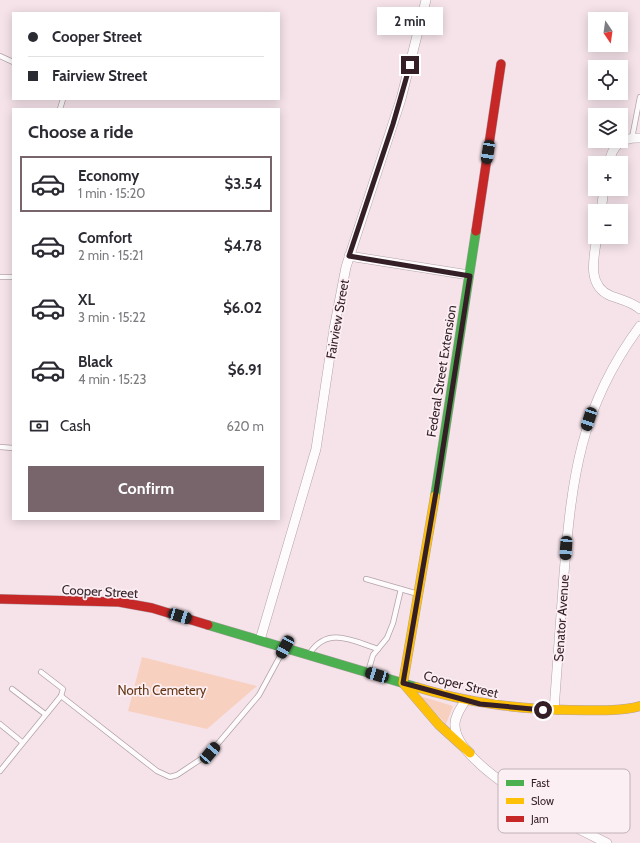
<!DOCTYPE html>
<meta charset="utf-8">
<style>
:root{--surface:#fff;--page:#f2f2f3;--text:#2b2b33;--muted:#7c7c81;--line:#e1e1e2;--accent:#78646b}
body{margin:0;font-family:Cabin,sans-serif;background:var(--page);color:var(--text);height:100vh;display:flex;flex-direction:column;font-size:15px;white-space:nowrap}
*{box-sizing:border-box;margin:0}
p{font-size:13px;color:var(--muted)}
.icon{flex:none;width:22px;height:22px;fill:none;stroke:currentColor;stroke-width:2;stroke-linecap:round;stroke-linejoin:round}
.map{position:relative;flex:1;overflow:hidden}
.drawer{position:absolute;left:12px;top:108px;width:268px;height:412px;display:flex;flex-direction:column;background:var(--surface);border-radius:0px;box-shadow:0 2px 10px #0003}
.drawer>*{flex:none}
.banner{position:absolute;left:12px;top:12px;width:268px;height:88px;border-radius:0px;box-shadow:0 2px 10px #0003;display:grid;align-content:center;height:88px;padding:0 16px;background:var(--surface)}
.needle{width:26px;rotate:167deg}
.fabs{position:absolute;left:588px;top:12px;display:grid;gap:8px}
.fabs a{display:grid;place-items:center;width:40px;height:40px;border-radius:0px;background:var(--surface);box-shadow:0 2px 10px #0003;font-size:20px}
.end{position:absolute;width:18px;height:18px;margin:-9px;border:5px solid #341f27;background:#fff;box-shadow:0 0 0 2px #fff}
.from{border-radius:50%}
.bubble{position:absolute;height:28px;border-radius:0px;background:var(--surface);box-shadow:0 2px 10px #0003;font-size:13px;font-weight:800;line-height:28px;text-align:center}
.car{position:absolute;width:12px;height:24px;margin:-12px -6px;border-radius:5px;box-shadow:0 0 3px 1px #0007;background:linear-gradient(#222 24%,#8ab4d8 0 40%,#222 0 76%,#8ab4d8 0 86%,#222 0)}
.banner b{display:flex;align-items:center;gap:14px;height:38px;font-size:15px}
.banner b+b{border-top:1px solid var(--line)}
.banner i{width:10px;height:10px;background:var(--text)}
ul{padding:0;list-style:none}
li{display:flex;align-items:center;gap:12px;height:56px;margin:0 8px 6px;padding:0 8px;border:2px solid transparent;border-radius:0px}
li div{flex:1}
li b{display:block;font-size:15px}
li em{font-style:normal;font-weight:800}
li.selected{border-color:var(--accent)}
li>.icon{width:36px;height:36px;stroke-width:1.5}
h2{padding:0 16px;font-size:18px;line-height:48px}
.pay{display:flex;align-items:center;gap:10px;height:44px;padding:0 16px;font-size:15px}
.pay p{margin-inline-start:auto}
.action{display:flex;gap:8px;margin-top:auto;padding:8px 16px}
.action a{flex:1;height:46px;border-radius:0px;background:var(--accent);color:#fff;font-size:16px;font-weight:800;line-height:46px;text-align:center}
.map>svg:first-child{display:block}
.green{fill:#f8d0bf}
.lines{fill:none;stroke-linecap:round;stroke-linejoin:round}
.lane-casing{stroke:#b3a2a9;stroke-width:6}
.street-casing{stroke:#b3a2a9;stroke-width:10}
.fast-casing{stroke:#b3a2a9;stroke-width:10}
.slow-casing{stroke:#b3a2a9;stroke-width:10}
.jam-casing{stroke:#b3a2a9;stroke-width:10}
.lane{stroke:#fefbfc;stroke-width:4.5}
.street{stroke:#fefbfc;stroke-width:9}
.fast{stroke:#4caf50;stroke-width:9}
.slow{stroke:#ffc107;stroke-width:9}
.jam{stroke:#c62828;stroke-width:9}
.route{stroke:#341f27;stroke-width:5}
.labels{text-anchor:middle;stroke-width:3.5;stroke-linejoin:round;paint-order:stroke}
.street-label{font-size:13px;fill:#341f27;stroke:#fceff4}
.park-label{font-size:13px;fill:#653715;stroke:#fceff4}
.key{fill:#fceff4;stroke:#c0b1b6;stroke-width:1}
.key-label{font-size:11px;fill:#341f27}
</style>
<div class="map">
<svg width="640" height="843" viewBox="0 0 640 843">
<rect width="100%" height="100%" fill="#f6e3ea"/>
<g class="green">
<polygon points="142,657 257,686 207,729 128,711"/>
<polygon points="420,696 453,706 446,724"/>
</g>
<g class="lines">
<g class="lane-casing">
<g id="lane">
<polyline points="0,56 13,62"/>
<polyline points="60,109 63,99"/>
<polyline points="632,138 640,97"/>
<polyline points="0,277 13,277"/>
<polyline points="0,447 13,448"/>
<polyline points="366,579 418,594"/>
<path d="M310,653c18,-27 43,-12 68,-4"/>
<polyline points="41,672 63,689 61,696"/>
<polyline points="368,672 373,655 387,638 393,623 401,589"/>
<polyline points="12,689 45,714"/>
<polyline points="0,724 22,742"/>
<polyline points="0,771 61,696 157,771 170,777 177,775 210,753 259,695 284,649"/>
</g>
</g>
<g class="street-casing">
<g id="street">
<path d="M609,163c3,-17 12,-26 31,-25"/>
<polyline points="601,211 604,189"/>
<path d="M597,237c-3,20 -11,49 14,59 11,4 21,6 29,13"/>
<polyline points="349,256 469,275"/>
<polyline points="260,640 316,449 334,329 346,267 401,99 426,0"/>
<path d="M465,701c-4,7 -11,16 -10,25 2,41 118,101 152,117"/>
<path d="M554,710c3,-46 7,-91 10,-136 8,-97 16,-167 76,-248"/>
</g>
</g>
<g class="fast-casing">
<g id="fast">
<polyline points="435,496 476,231"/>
<polyline points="208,625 416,687"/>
</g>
</g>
<g class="slow-casing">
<g id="slow">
<polyline points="435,496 403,683 439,725 470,753"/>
<path d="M416,687c53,16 100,22 154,23 24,0 47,2 70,-4"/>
</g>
</g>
<g class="jam-casing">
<g id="jam">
<polyline points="476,231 501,64"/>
<polyline points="0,599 119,602 152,608 208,625"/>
</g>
</g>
<use href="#lane" class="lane"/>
<use href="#street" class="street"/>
<use href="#fast" class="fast"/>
<use href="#slow" class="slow"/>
<use href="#jam" class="jam"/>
</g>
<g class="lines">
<polyline class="route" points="410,65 393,124 349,256 470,276 436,492 403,683 480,704 543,710"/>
</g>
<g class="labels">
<g class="street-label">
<text transform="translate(337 319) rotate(-80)" y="5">Fairview Street</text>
<text transform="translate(441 371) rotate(-81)" y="5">Federal Street Extension</text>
<text transform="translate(100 591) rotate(3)" y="5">Cooper Street</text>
<text transform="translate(561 618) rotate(-86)" y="5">Senator Avenue</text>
<text transform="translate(461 684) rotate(14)" y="5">Cooper Street</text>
</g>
<g class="park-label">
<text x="162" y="695">North Cemetery</text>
</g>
</g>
<rect x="498" y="769" width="132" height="64" rx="6" class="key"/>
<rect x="506" y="780" width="18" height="6" fill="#4caf50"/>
<rect x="506" y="798" width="18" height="6" fill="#ffc107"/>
<rect x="506" y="816" width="18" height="6" fill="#c62828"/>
<g class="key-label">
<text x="531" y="787">Fast</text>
<text x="531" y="805">Slow</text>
<text x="531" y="823">Jam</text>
</g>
</svg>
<div class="fabs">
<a><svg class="needle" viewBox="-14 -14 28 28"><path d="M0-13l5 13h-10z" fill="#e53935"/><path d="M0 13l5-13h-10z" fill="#7c7c81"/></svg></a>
<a><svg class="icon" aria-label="locate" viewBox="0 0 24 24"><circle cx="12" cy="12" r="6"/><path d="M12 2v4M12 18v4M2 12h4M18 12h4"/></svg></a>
<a><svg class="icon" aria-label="layers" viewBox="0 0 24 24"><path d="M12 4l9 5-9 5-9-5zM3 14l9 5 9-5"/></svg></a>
<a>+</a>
<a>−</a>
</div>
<i class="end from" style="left:543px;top:710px"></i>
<i class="end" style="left:410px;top:65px"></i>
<div class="bubble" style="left:377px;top:7px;width:66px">2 min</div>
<i class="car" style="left:488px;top:152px;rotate:189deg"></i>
<i class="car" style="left:589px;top:419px;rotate:198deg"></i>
<i class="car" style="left:566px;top:548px;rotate:184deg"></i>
<i class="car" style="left:180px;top:616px;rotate:107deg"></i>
<i class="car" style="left:285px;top:647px;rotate:208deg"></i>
<i class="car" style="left:377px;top:675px;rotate:286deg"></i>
<i class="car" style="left:210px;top:753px;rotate:40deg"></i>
<div class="banner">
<b><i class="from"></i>Cooper Street</b>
<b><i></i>Fairview Street</b>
</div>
<section class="drawer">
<h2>Choose a ride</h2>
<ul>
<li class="selected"><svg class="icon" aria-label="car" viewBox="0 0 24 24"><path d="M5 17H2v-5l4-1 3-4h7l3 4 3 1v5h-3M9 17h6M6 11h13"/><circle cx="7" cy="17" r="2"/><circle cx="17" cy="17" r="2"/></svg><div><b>Economy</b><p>1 min · 15:20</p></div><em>$3.54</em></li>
<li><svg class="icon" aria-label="car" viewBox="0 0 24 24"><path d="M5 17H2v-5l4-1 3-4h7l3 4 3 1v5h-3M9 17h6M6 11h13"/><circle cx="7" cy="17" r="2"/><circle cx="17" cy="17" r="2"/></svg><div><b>Comfort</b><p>2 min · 15:21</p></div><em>$4.78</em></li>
<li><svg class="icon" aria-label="car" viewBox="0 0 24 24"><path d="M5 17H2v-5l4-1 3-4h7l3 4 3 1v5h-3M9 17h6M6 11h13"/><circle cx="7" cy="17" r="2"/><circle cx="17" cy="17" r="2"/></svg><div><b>XL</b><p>3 min · 15:22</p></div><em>$6.02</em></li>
<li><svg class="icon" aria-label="car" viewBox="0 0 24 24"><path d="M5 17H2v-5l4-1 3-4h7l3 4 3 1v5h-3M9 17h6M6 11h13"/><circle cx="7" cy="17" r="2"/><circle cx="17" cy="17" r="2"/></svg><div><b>Black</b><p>4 min · 15:23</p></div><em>$6.91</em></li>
</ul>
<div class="pay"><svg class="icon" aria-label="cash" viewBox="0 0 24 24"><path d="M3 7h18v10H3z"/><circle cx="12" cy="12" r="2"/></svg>Cash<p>620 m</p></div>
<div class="action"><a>Confirm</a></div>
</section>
</div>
